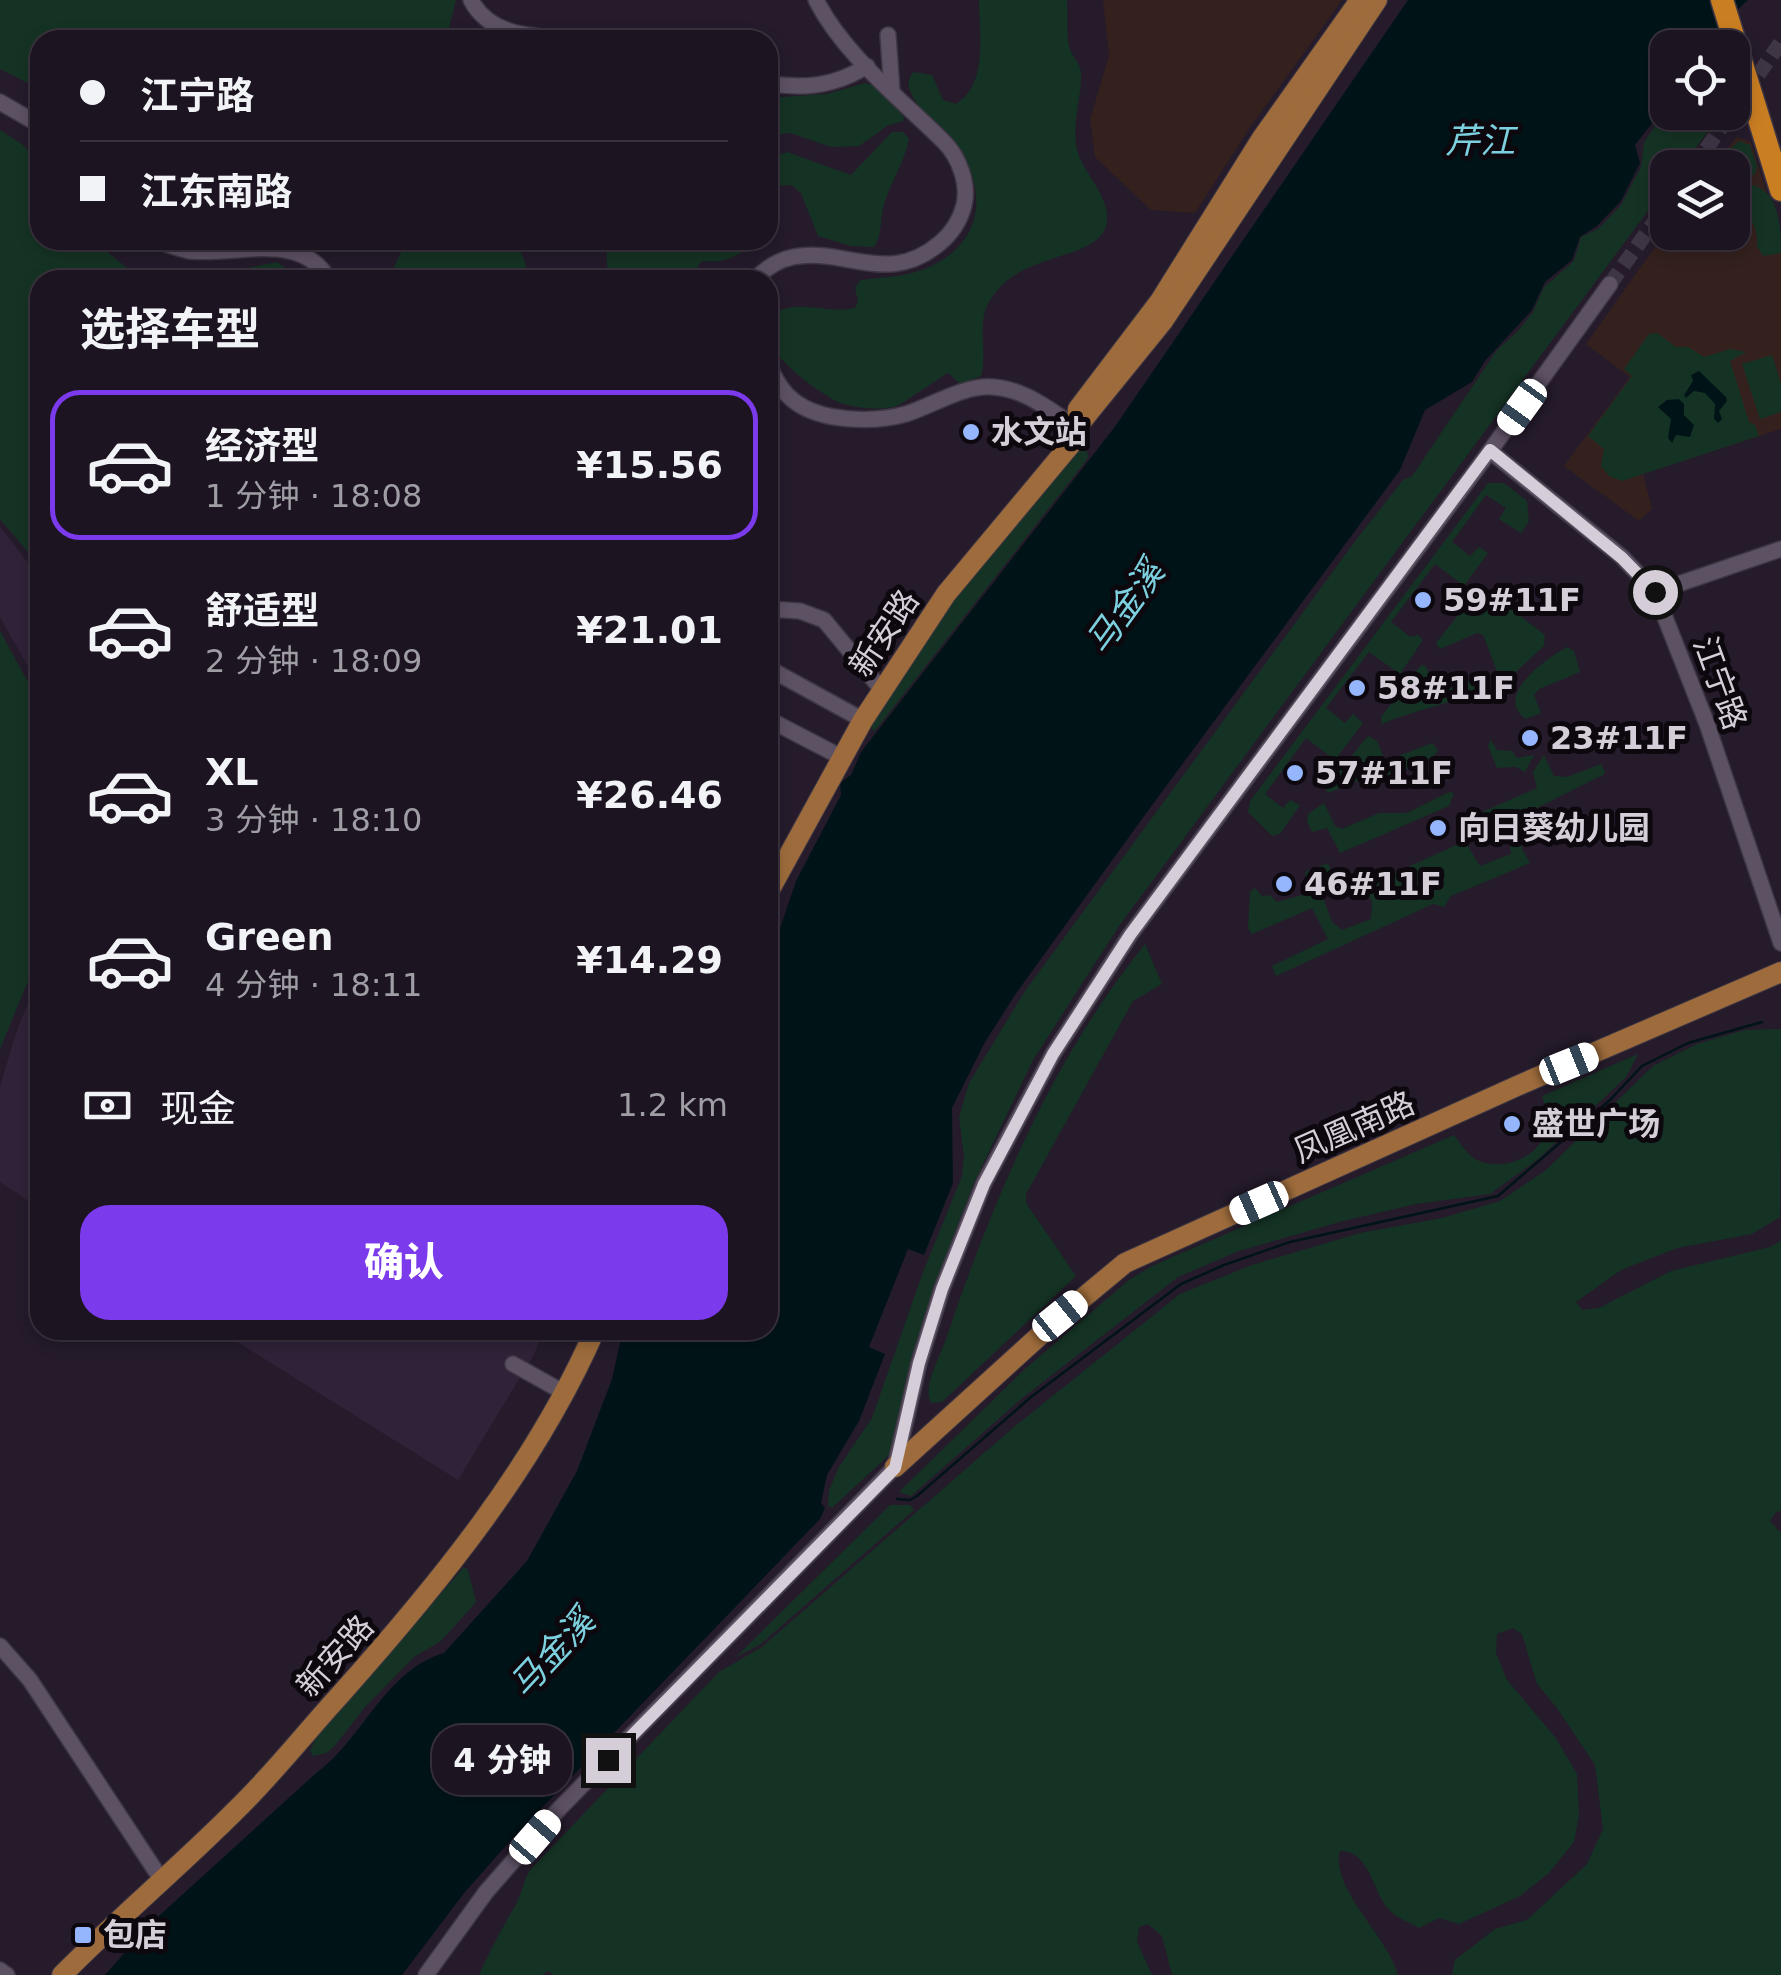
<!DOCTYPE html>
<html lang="zh">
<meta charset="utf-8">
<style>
:root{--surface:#1c1420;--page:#29212d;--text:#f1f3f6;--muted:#a09ea5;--line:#3a333e;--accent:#7c3aed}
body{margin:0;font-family:"DejaVu Sans","Noto Sans SC",sans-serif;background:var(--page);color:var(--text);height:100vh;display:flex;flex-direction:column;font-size:38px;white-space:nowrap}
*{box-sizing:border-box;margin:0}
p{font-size:32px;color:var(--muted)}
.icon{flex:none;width:55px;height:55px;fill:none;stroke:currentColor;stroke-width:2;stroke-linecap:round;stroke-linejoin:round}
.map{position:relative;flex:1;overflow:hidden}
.side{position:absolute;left:30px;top:270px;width:748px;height:1070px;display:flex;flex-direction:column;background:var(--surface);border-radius:30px;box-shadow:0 5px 15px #0003,0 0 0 2px var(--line)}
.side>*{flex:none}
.banner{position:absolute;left:30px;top:30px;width:748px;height:220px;border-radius:30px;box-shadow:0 5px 15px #0003,0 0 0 2px var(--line);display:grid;align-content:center;height:220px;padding:0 50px;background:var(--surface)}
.controls{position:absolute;left:1650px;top:30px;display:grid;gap:20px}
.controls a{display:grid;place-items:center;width:100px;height:100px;border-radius:20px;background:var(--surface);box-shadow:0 5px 15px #0003,0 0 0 2px var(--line);font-size:50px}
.end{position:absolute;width:45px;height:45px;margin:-22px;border:12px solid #d5ced9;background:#111;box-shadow:0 0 0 5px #111}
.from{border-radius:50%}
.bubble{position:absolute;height:70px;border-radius:30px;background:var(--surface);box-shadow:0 5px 15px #0003,0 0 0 2px var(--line);font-size:32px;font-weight:800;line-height:70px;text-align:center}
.car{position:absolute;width:30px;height:60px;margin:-30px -15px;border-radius:12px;box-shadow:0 0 8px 2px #0007;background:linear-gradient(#fff 24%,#345 0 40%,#fff 0 76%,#345 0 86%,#fff 0)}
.banner b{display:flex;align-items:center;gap:35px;height:95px;font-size:38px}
.banner b+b{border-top:2px solid var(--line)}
.banner i{width:25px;height:25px;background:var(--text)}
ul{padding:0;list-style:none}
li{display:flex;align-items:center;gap:30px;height:150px;margin:0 20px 15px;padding:0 30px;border:5px solid transparent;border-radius:30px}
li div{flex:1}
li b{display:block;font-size:38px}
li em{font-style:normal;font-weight:800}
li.current{border-color:var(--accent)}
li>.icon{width:90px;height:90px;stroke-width:1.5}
h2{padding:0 50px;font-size:45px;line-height:120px}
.pay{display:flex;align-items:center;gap:25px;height:110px;padding:0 50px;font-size:38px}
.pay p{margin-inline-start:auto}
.primary-button{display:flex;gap:20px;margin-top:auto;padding:20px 50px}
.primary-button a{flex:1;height:115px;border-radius:30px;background:var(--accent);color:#fff;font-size:40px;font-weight:800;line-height:115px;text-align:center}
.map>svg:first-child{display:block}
.commercial{fill:#34211e}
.built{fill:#302238}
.green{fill:#153325}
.water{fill:#001418}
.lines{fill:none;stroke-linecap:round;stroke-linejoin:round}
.stream{stroke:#001418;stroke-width:2.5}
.minor-tunnel{stroke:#3f3645;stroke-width:15;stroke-dasharray:15 8;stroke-linecap:butt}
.minor-casing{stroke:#3e3643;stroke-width:18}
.major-casing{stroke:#3e3643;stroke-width:22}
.highway-casing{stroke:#3e3643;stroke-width:25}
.minor{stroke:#5d5164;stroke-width:15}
.major{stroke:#9e6c3c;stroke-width:20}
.highway{stroke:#ca7e22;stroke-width:22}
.route{stroke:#d5ced9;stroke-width:12}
.poi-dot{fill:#95b6fd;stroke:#0c080e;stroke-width:4}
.labels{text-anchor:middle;stroke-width:10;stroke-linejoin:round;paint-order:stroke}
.poi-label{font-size:32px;font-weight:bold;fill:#d5ced9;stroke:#0c080e;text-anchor:start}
.street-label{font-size:32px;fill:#d5ced9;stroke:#0c080e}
.water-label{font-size:35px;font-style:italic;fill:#7dd1df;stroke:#0c080e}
</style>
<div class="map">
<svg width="1781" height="1975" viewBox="0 0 1781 1975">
<rect width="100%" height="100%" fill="#251b2b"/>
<g class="commercial">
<polygon points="1103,0 1342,0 1251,126 1195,213 1151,210 1095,157 1090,120 1109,55"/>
<polygon points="1737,137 1751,142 1781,240 1781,429 1643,474 1652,509 1639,521 1564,466 1630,377 1586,344 1667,230 1668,232 1732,232 1732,168 1712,167"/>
</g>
<g class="built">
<polygon points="0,527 40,578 40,688 0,617"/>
<polygon points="40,975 40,1209 0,1182 0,1086 17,1030"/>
<polygon points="218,1330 545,1330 533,1356 458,1480"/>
</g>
<g class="green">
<polygon points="0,0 456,0 446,40 40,40 40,89 0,69"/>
<path d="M979,0h88c1,15 -1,31 2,46 2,10 11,16 12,27 1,27 -12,56 -2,83 8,21 34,45 27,70 -12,37 -87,23 -117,76 -13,23 -1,51 -8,74l-21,8 -12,-11c-9,5 -47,32 -52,33 -15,5 -40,2 -55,-3 -20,-7 -100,-65 -69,-88 24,-18 56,0 83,-7l3,-6 -3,-15 6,-7c23,-3 47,-3 68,-13 55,-25 59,-77 28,-122 -13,-19 -37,-31 -46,-52 -4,-8 -3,-14 2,-21l19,3 11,25 13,4c33,-21 23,-71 23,-104z"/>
<polygon points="865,83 873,85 904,117 903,121 887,126 859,146 831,147 790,133 768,136 768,98 827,94"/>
<polygon points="1667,109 1668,112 1722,113 1681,167 1668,168 1667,185 1119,926 1033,1060 973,1185 940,1271 908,1375 890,1454 832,1508 828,1506 829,1490 839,1467 872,1418 923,1272 962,1176 964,1156 959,1117 969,1083 1025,991 1356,540 1403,480 1412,476 1497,350 1517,332 1533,312 1544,287 1574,261 1581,237 1598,229 1621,205 1641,167 1644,142"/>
<polygon points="0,130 22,144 40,162 40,240 92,240 131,271 160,280 40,280 40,566 0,519"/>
<path d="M892,132h11l6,7c-5,25 -20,45 -26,69 -3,15 -1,26 -9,39l-23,-1 -33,-10 -17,-43 -10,-8 -13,1 -10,24v-51l19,-7 64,23z"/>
<polygon points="1739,141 1750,145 1757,166 1755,174 1743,179 1733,177 1732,168 1717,167 1721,157"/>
<path d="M1753,185c27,8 28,44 28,68l-18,3 -6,-10c1,-12 -1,-23 -12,-30l2,-27z"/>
<path d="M407,240h111c1,16 13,22 6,40h-136z"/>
<path d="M606,240h148c-12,16 -31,24 -51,21l-5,4 -1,15h-89z"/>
<polygon points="277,262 287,269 289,280 188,280"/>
<polygon points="1657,333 1676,347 1688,347 1704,357 1730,349 1746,352 1730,361 1749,422 1755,425 1759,436 1622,481 1609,476 1601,466 1604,449 1588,436 1632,376 1624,369 1649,334"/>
<polygon points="1772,355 1781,384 1781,412 1760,419 1742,364"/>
<polygon points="1079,448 1087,451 1088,458 874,732 870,725 957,589"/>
<polygon points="1488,483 1504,483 1527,501 1529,521 1521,533 1499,519 1506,508 1486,495 1452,542 1470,556 1479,547 1488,553 1464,586 1435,564 1391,622 1410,637 1418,635 1423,640 1400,674 1369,652 1326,708 1345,723 1353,714 1363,723 1335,760 1306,738 1265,794 1283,808 1290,800 1300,805 1280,834 1272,836 1248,812 1250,801"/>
<polygon points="1470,600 1511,609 1545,635 1544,646 1506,681 1500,679 1483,635 1477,633 1440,649 1436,643"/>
<polygon points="0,631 40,704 40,952 0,1049"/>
<path d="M1567,647l7,4 6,21 -41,17 -5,6 7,18 -15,6c-33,-22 19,-60 41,-72z"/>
<path d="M1421,665l5,1 9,23 6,3 45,-18 4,9c-34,22 -72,25 -108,41l-1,-7z"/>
<polygon points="1368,736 1377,741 1385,761 1432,743 1438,750 1434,756 1392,776 1373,775 1328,793 1325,788"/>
<polygon points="1491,740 1497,750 1512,751 1517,758 1534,755 1525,772 1516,767 1497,768 1488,746"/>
<polygon points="1544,755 1554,776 1567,777 1601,764 1605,772 1603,775 1517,818 1522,849 1530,863 1451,896 1444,907 1433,904 1276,976 1272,966 1328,939 1312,908 1252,934 1248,928 1250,892 1255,888 1262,896 1270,895 1277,902 1306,894 1305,872 1328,863 1336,881 1320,889 1332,922 1342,930 1371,919 1372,902 1364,887 1465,841 1480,866 1511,854 1509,837 1500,829 1486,831 1481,827 1478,814 1537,788 1533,772"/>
<polygon points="1449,792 1454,793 1449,806 1340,853 1327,828 1312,832 1307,821 1308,814 1324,803 1335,826 1342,829 1379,813 1407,813"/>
<path d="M1145,944l17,40 -29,17 -107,193v9l50,73 -134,126 -11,1c-9,-15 9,-47 15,-64 47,-139 106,-280 199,-395z"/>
<path d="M1781,1029l-1,188 -28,17 -75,14 -56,22 -45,32 6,8 17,-2 72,-37 99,-24 11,-6v270l-5,1 -6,9 11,12v442h-329l3,-15 40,-31 32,-9 60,-56 16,-35 -8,-64 -38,-57 -20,-24 -15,-50 -9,-6 -16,6 -1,19 11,27 48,57 22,37 2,41 -5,27 -26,32 -28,22 -61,28 -20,-6 -20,10c-9,-5 -21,-10 -29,-17 -18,-18 -19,-60 -50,-60 -11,36 49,87 58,124h-226l-10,-39 -14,-12 -9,3 -2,15 15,33h-599l-4,-4 -7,4h-63c11,-24 22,-45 35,-67 7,-11 9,-26 16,-38l189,-198 43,-25 253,-221 165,-132 72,-29 108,-32 82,-15 58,-17 46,-31 107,-104 44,-22 48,-14z"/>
<path d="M1638,1054l-12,23 -22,21 -66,61 -48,35 -74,10 -73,17 -104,30 -61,26 -157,122 -110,97 -12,-4 127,-124 103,-88 23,-14 302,-131c6,8 12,18 21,24 25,14 67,-1 71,-31 2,-11 -1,-22 -4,-32z"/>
<polygon points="890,1505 910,1505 914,1510 761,1644 736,1657"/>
<polygon points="464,1567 468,1570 476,1602 441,1641 414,1657 365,1707 333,1748 326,1753 313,1756 310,1751 316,1738"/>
</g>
<g class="water">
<path d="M1408,0h340l-28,26 -11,21 -41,1 -1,56 -32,41 5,18 -19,38 -24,25 -17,11 -8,23 -27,22 -13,28 -47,51 -13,21 -47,28 -25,60 -253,342 -130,180 -32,50 -33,66 1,75 -29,72 -16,-6 -39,98 16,7 -26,67 -32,54 -6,28 4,5 -5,11 -310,322 -45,51 -63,83h-297l44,-50 166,-151c47,-33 70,-104 129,-121l83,-92 50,-90 35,-92 11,-49h145v-366l28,-83 45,-86 -1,-12 11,-8 10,-23 253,-324z"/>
<polygon points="1699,371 1726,397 1727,401 1719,411 1722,419 1718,423 1714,419 1715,404 1705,393 1694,391 1686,398 1684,395 1693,381 1691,375"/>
<polygon points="1679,399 1684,404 1684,415 1694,425 1690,437 1676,435 1672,443 1668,438 1671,419 1658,407 1667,400"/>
</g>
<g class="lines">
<polyline class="stream" points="897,1499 910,1500 917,1496 1031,1397 1181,1284 1224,1265 1290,1242 1498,1196 1610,1100 1642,1066 1688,1043 1762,1022"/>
<g class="minor-tunnel">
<polyline points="1732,112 1781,42"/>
<polyline points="1693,168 1732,112"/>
<polyline points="1610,284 1668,203"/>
</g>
<g class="minor-casing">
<g id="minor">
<path d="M471,0c21,41 73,36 113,40"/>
<polyline points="888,35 892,91"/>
<path d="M768,83c35,7 69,2 99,-17"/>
<polyline points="0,102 40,125"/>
<path d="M152,240c13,3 26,9 38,11 45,5 112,-21 139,29"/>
<path d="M754,280c11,-11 23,-20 39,-23 53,-10 95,30 147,-14 12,-10 20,-22 24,-38 5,-21 -5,-48 -20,-63 -44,-44 -99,-86 -128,-142"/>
<path d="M768,364c7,14 13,27 26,37 27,21 80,22 112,13 28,-9 57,-29 87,-27 32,2 56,23 82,39"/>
<polyline points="1490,451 1622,557 1655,592 1707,724 1781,943"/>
<polyline points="1655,592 1781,549"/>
<polyline points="768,609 800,611 824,620 882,690"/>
<polyline points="768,668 863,720"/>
<polyline points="768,719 841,757"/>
<polyline points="513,1364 563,1392"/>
<polyline points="0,1646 30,1680 161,1879"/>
<polyline points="0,1970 7,1975"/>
<polyline points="426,1975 486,1892 559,1809 895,1467 919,1363 942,1289 984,1183 1053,1054 1130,935 1490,451 1610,284"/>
</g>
</g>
<g class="major-casing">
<g id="major">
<polyline points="1081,422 1163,321 1377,0"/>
<polyline points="768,893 863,720 946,594 1076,438 1078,409 1160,301 1262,138 1360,0"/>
<polyline points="895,1467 1060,1317 1125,1263 1517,1086 1781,972"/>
<path d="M62,1975c60,-61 127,-116 187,-178 31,-32 60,-68 91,-102 98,-110 195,-228 255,-365"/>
</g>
</g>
<g class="highway-casing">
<polyline id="highway" points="1722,0 1781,190"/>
</g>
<use href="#minor" class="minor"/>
<use href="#major" class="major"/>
<use href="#highway" class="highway"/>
</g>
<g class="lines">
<polyline class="route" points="608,1760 895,1468 919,1363 942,1289 984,1184 1053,1054 1130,935 1490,450 1622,558 1655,592"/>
</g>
<g class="poi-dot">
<circle cx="971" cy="432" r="10"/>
<circle cx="1423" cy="600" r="10"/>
<circle cx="1357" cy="688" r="10"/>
<circle cx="1530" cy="738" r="10"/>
<circle cx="1295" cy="773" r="10"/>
<circle cx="1438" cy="828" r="10"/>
<circle cx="1284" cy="884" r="10"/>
<circle cx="1512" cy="1124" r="10"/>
<rect x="73" y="1925" width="20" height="20" rx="5"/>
</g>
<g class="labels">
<g class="poi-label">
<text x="991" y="443">水文站</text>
<text x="1443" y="611">59#11F</text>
<text x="1377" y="699">58#11F</text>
<text x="1550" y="749">23#11F</text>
<text x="1315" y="784">57#11F</text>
<text x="1458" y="839">向日葵幼儿园</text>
<text x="1304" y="895">46#11F</text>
<text x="1532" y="1135">盛世广场</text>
<text x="103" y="1946">包店</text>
</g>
<g class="street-label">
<text transform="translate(884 633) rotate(-56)" y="11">新安路</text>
<text transform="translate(1720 683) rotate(70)" y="11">江宁路</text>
<text transform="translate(1354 1127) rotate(-24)" y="11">凤凰南路</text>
<text transform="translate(335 1656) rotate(-48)" y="11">新安路</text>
</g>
<g class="water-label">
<text x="1480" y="153">芹江</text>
<text transform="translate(1125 607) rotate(-54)" y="12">马金溪</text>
<text transform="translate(552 1653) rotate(-47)" y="12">马金溪</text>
</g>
</g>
</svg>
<div class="controls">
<a><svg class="icon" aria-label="locate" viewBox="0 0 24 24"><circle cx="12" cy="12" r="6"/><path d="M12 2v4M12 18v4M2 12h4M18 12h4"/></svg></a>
<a><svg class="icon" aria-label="layers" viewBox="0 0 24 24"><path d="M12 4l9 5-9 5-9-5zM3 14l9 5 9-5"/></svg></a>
</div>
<i class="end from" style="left:1655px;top:592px"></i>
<i class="end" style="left:608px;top:1760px"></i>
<div class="bubble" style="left:432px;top:1725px;width:140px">4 分钟</div>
<i class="car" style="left:1522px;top:407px;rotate:216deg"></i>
<i class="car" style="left:1569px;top:1064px;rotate:68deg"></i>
<i class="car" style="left:1259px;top:1203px;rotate:246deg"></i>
<i class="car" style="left:1060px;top:1316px;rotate:51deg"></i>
<i class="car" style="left:535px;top:1837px;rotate:41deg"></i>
<div class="banner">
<b><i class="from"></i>江宁路</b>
<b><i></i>江东南路</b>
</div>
<section class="side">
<h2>选择车型</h2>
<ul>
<li class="current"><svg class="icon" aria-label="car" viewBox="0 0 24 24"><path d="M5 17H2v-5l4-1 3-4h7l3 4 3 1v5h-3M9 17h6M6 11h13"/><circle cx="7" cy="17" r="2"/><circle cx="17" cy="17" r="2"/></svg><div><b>经济型</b><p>1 分钟 · 18:08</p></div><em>¥15.56</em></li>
<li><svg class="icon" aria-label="car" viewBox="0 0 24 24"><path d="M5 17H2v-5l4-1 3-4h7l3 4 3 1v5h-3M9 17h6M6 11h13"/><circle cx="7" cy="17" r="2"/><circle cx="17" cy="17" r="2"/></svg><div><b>舒适型</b><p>2 分钟 · 18:09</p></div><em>¥21.01</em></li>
<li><svg class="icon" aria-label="car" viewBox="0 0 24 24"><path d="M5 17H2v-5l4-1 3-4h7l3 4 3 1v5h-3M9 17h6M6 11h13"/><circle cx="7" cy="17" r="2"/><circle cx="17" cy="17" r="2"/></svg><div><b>XL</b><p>3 分钟 · 18:10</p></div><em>¥26.46</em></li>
<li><svg class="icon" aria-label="car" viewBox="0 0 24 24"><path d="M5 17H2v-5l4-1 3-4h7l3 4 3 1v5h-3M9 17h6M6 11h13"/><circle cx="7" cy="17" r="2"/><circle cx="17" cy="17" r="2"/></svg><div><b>Green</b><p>4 分钟 · 18:11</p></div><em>¥14.29</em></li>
</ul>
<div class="pay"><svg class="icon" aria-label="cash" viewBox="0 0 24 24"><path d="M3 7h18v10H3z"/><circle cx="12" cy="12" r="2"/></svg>现金<p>1.2 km</p></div>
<div class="primary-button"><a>确认</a></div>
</section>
</div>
